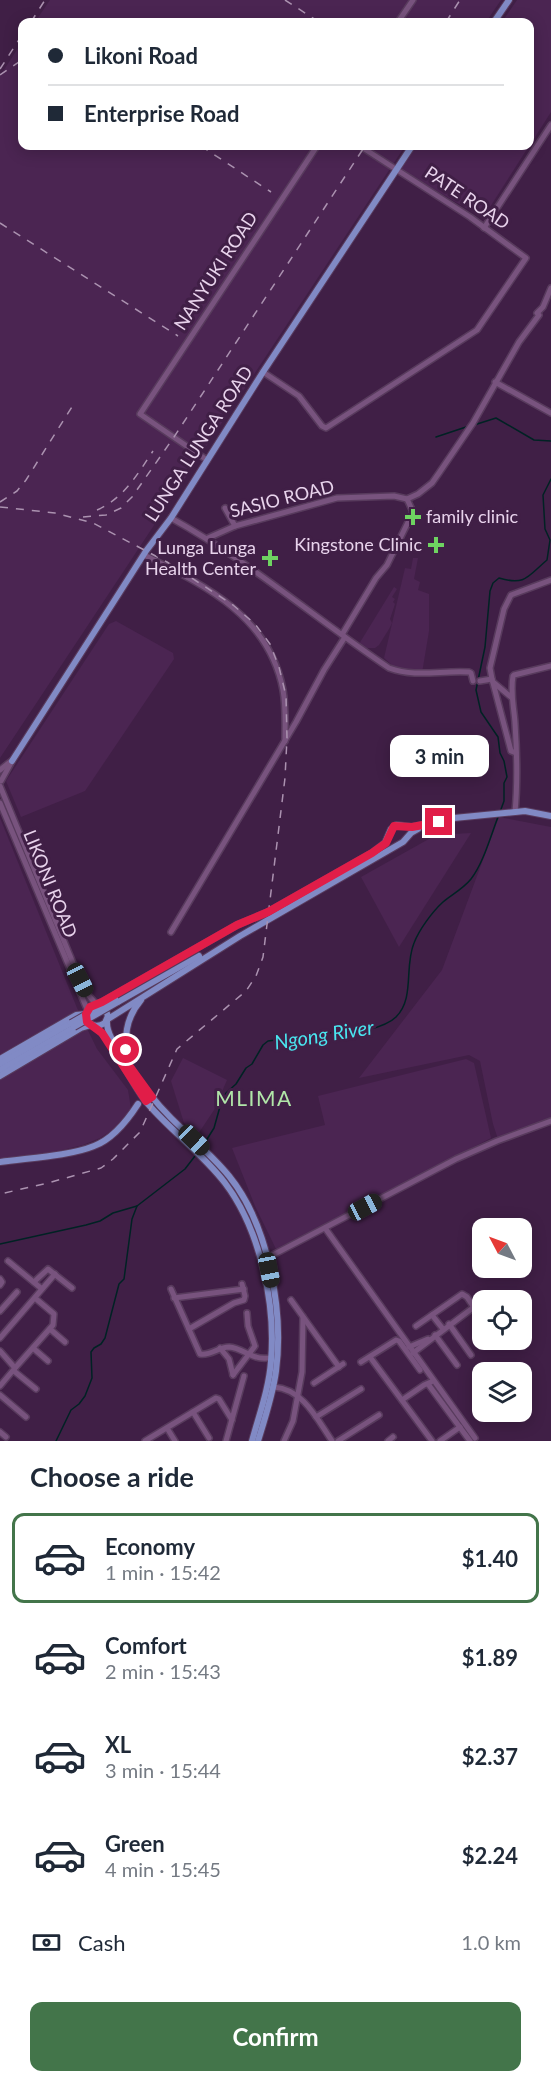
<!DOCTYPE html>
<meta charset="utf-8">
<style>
:root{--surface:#fff;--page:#f2f2f3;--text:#1f2937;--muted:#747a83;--line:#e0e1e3;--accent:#43754a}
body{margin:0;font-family:Lato,sans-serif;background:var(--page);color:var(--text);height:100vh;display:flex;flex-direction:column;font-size:22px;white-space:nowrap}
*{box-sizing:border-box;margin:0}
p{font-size:20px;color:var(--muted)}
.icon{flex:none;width:33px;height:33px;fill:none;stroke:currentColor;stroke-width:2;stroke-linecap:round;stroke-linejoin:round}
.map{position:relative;height:1441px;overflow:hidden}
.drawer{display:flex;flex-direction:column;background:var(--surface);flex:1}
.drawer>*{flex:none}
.hud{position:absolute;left:18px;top:18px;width:516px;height:132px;border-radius:12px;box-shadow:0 3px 15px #0003;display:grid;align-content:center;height:132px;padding:0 30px;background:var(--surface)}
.needle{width:39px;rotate:311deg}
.controls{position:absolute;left:472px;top:1218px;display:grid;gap:12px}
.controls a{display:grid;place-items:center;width:60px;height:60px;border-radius:12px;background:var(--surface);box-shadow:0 3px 15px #0003;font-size:30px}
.end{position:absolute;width:27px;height:27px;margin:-14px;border:8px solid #e11d48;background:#fff;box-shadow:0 0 0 3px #fff}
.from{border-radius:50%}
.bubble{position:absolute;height:42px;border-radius:12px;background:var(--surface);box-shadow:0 3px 15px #0003;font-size:20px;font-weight:700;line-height:42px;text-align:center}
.car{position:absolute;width:18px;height:36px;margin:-18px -9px;border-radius:8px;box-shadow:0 0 4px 2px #0007;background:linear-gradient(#222 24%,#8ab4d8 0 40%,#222 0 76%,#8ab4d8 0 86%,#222 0)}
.hud b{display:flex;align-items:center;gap:21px;height:57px;font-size:22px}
.hud b+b{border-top:2px solid var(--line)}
.hud i{width:15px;height:15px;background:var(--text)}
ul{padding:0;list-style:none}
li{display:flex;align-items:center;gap:18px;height:90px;margin:0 12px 9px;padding:0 18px;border:3px solid transparent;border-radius:12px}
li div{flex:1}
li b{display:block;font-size:22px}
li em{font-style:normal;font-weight:700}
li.selected{border-color:var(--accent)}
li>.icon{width:54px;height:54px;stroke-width:1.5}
h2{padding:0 30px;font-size:27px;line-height:72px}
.pay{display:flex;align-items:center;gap:15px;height:66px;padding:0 30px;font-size:22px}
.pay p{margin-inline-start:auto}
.action{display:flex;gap:12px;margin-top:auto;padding:12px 30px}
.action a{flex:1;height:69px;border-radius:12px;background:var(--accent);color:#fff;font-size:24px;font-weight:700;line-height:69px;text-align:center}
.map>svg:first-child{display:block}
.built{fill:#4b2552}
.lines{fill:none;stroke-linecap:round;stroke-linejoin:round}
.stream{stroke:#002224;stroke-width:1.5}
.minor-casing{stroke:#583b5d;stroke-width:8}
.major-casing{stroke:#583b5d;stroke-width:8}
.minor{stroke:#78537e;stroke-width:5}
.major{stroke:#818ac5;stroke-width:6}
.rail{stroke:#ab92b0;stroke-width:1.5;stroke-dasharray:8 8;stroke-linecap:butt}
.major-bridge-casing{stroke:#583b5d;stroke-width:8;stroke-linecap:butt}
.major-bridge{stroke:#818ac5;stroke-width:6}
.route{stroke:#e11d48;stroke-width:8}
.poi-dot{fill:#6ed361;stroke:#401f46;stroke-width:2}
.labels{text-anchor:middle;stroke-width:6;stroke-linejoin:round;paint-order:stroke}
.street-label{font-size:18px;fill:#e8d3ec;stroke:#401f46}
.poi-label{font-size:18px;fill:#e8d3ec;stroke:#401f46;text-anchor:end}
.water-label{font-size:20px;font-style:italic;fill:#4ae6f0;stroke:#401f46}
.quarter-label{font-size:21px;letter-spacing:1.5px;fill:#b1e6a9;stroke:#401f46}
</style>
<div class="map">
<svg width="551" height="1441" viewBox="0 0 551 1441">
<rect width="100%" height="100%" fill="#401f46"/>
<g class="built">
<polygon points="50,0 501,0 486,22 35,22"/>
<polygon points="517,0 551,0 551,112 530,145 530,22 502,22"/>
<polygon points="22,42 22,146 405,146 0,758 0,76"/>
<polygon points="415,146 529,146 483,218 399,169"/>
<polygon points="413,558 418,558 414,579 420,582 418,590 429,594 429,631 422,673 395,668 384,658 405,568 411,569"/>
<polygon points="394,587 397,589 392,597 395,599 393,602 395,604 390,619 392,623 389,629 379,645 375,648 364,648 359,644"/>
<polygon points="116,621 173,653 174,659 85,791 21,817 6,781 109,624"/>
<polygon points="499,817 551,827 551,1121 499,1142 493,1124 480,1061 469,1055 359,1078 442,970"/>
<polygon points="0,818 77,1008 97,1049 128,1090 131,1109 117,1127 100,1138 83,1145 0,1165"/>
<polygon points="471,833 399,947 361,877 436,835"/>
<polygon points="183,1058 227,1080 214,1110 198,1134 184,1123 171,1081"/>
<polygon points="466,1059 474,1063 491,1138 276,1249 255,1206 232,1148 325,1125 318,1096"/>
</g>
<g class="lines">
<g class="stream">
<polyline points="474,425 496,418 534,440 551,441"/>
<polyline points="436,437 469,426"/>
<path d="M500,812l4,-11v-18l3,-6 -3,-16 -4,-8 -2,-16 -17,-25 -5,-22 9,-43 5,-56 3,-8 6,-5c27,8 29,-2 48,-18l3,-20 -5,-11 -2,-34 8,-16"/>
<path d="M204,1144l10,-16 7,-25 5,-10 10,-9 10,-16 6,-4 11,-19 5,-4 68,-9c13,5 50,-5 60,-15 19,-19 8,-50 18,-74 5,-13 18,-31 29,-41 8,-7 20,-13 28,-23 12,-15 20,-44 27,-62"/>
<polyline points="0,1244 86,1225 100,1221 113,1213 137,1206 185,1169 195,1156"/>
<polyline points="56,1441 71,1410 79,1404 85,1396 92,1378 91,1352 94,1348 101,1344 105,1338 119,1284 124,1279 132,1219 137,1206"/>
</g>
<g class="minor-casing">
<g id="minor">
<polyline points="398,22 413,0"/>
<polyline points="484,228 551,125"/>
<polyline points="263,372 299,396 322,426 326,428 477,330 526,258 470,217 360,146"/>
<polyline points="495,382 551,413"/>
<polyline points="207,460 140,414 317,146"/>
<polyline points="225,508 235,526"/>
<path d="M171,518c78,43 145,101 218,150 27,10 53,2 80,4l2,1 2,8"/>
<polyline points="208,538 235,526 337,498 394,496 407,499 418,494 432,483 439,473 473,423 519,342 539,315 537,313 543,307 551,288"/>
<path d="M144,555c62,31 125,61 139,135 3,17 2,34 2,51"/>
<polyline points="341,634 343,633 376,578 387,565 413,512 407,499"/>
<polyline points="480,681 492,679"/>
<polyline points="493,682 511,697"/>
<polyline points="516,753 511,751 492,679 490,668 504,609 511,595 551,580"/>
<polyline points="0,770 10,762"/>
<polyline points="1,781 12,761"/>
<polyline points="0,786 80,980 89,996 96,1004"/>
<polyline points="0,803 87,1009"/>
<path d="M515,812c3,-31 2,-59 0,-89 -1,-16 -5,-30 -2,-47l1,-1 37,-9"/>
<polyline points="171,932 296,722 324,670 345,637"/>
<polyline points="325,1228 475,1438"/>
<polyline points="267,1258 456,1159 497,1141 551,1121"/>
<polyline points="8,1261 42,1289"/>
<polyline points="0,1279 2,1282 0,1285"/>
<polyline points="34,1282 48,1269 72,1288"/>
<path d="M171,1289l29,65c11,2 18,-7 29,-7 11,1 17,7 27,10 5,2 10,1 15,1"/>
<polyline points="174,1298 244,1289"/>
<polyline points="291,1300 339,1367"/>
<polyline points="0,1311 17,1292"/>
<polyline points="432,1315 443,1329"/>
<polyline points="449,1324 471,1355"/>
<polyline points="416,1326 462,1294 467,1297 483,1321"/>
<polyline points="50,1329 65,1342"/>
<polyline points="189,1329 234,1303 244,1300 245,1296 242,1284"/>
<polyline points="435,1335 457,1365"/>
<polyline points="0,1338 55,1274"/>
<polyline points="409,1347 428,1339"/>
<polyline points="33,1348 48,1361"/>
<polyline points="220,1348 229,1359 233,1375"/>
<polyline points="0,1351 15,1368 0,1386"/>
<polyline points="413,1353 474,1307"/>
<polyline points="370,1357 432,1441"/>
<polyline points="361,1362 396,1340 399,1341 420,1370"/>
<polyline points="15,1368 53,1325 54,1314 35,1298"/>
<polyline points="14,1371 36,1389"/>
<polyline points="233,1375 255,1346 248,1326 247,1313"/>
<polyline points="314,1383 343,1364"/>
<polyline points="428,1384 470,1441"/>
<path d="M274,1387c29,2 43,32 58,54"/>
<polyline points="0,1395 26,1417"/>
<polyline points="402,1400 424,1385 431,1382"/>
<polyline points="193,1412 209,1438"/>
<polyline points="316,1417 361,1389"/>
<polyline points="167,1428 175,1441"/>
<polyline points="0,1432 6,1437"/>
<polyline points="145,1441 216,1398 219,1399 232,1420"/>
<polyline points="226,1441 244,1376"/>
<polyline points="284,1441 293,1421 302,1372 303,1317"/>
<polyline points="338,1441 379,1415"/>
<polyline points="388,1441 393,1437"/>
<polyline points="440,1441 460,1427"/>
</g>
</g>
<g class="major-casing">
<g id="major">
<polyline points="494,22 509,0"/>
<polyline points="12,761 146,551 171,518 263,372 412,146"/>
<polyline points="118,1002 199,956"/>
<path d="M97,1004l7,2 4,10 -3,7c-13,8 -24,-4 -15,-16l12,-5 135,-77 31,-13 104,-59 13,-10 6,-14 5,-4 16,2 42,-9 71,-7 26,5"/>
<polyline points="108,1019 240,936 403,842 411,833 418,829"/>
<path d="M107,1021c-1,15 14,31 22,44 12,19 26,37 42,53 19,19 41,37 58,58 39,48 55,134 47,195 -3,23 -11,47 -18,70"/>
<path d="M94,1026c21,15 36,57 54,78 24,28 55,50 77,79 35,46 51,121 46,178 -2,28 -12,54 -19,80"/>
<polyline points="0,1059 76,1015 86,1014"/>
<path d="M128,1061c-4,-23 -3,-42 13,-61"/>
<polyline points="0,1064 71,1023"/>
<polyline points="0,1070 73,1028"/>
<polyline points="0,1076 81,1028 91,1025"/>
<path d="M0,1162c27,-4 70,-6 94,-16 19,-7 33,-25 44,-42"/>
</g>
</g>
<use href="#minor" class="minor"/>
<use href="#major" class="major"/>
<g class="rail">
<polyline points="285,0 319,22"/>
<polyline points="31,22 45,0"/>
<polyline points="446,22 460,0"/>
<polyline points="0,69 22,35"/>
<polyline points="0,75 22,60"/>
<polyline points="201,146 271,192"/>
<polyline points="0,223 178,336"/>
<polyline points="0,502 17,491 26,480 75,402"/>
<polyline points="0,507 55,513 93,523 167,562 233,605 255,624 270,644 279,667 286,696 287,738 285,778 263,957 256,976 246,991 177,1049 140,1132 113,1159 101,1168 48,1183 0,1194"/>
<path d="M97,510c27,-12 40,-35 56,-59"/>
<polyline points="83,517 106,515 121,508 132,497 174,437 365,146"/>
</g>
<g class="major-bridge-casing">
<g id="major-bridge">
<polyline points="71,1023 115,998"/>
<polyline points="74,1027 118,1002"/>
</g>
</g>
<use href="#major-bridge" class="major-bridge"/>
</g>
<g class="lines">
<polyline class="route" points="126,1050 128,1064 152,1097 146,1101 102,1033 87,1022 86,1014 90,1007 102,1002 237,925 268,912 372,853 386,843 394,826 412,827 439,822"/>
</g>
<g class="poi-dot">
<path d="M410 508h6v6h6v6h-6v6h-6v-6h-6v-6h6z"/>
<path d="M433 536h6v6h6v6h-6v6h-6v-6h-6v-6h6z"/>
<path d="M267 549h6v6h6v6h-6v6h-6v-6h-6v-6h6z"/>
</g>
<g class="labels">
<g class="street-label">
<text transform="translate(467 198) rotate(34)" y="6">PATE ROAD</text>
<text transform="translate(216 271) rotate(-57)" y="6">NANYUKI ROAD</text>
<text transform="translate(199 444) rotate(-57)" y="6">LUNGA LUNGA ROAD</text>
<text transform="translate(282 499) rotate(-14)" y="6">SASIO ROAD</text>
<text transform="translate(50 884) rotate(68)" y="6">LIKONI ROAD</text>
</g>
<g class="poi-label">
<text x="426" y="523" text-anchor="start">family clinic</text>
<text x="422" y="551">Kingstone Clinic</text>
<text x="256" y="554">Lunga Lunga<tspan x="256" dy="21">Health Center</tspan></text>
</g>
<g class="water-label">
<text transform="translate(324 1035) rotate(-9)" y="7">Ngong River</text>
</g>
<g class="quarter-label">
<text x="254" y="1106">MLIMA</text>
</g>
</g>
</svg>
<div class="controls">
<a><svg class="needle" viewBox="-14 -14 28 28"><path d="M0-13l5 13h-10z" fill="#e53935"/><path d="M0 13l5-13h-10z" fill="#747a83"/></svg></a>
<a><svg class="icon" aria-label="locate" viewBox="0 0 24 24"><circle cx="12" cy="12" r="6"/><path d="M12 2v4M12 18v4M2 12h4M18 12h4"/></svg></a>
<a><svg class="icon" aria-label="layers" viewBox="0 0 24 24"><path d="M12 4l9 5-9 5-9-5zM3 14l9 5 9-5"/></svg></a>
</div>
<i class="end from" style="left:126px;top:1050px"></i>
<i class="end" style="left:439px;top:822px"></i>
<div class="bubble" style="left:390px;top:735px;width:99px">3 min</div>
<i class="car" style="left:80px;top:980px;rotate:153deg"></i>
<i class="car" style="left:194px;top:1140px;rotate:134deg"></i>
<i class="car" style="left:365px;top:1207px;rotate:62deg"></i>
<i class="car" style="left:269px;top:1270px;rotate:169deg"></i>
<div class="hud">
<b><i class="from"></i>Likoni Road</b>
<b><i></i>Enterprise Road</b>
</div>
</div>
<section class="drawer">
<h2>Choose a ride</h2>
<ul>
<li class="selected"><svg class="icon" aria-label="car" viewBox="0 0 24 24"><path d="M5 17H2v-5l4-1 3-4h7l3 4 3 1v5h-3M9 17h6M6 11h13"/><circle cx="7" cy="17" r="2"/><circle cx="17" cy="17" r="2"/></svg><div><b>Economy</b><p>1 min · 15:42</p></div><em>$1.40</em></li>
<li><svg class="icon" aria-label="car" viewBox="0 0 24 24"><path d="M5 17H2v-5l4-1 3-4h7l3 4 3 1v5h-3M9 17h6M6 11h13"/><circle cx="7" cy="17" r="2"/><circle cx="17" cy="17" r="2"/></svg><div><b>Comfort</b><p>2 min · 15:43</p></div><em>$1.89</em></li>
<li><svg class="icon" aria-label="car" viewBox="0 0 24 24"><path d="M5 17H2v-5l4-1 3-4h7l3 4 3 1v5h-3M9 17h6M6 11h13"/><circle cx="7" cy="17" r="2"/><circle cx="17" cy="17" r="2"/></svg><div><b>XL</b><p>3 min · 15:44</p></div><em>$2.37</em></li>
<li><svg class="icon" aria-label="car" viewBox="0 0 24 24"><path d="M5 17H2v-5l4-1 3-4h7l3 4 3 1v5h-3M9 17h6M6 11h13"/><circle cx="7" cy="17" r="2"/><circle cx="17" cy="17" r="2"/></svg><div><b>Green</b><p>4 min · 15:45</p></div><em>$2.24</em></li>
</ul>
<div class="pay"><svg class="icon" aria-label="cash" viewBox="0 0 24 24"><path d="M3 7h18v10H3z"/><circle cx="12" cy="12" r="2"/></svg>Cash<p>1.0 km</p></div>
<div class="action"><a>Confirm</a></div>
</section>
